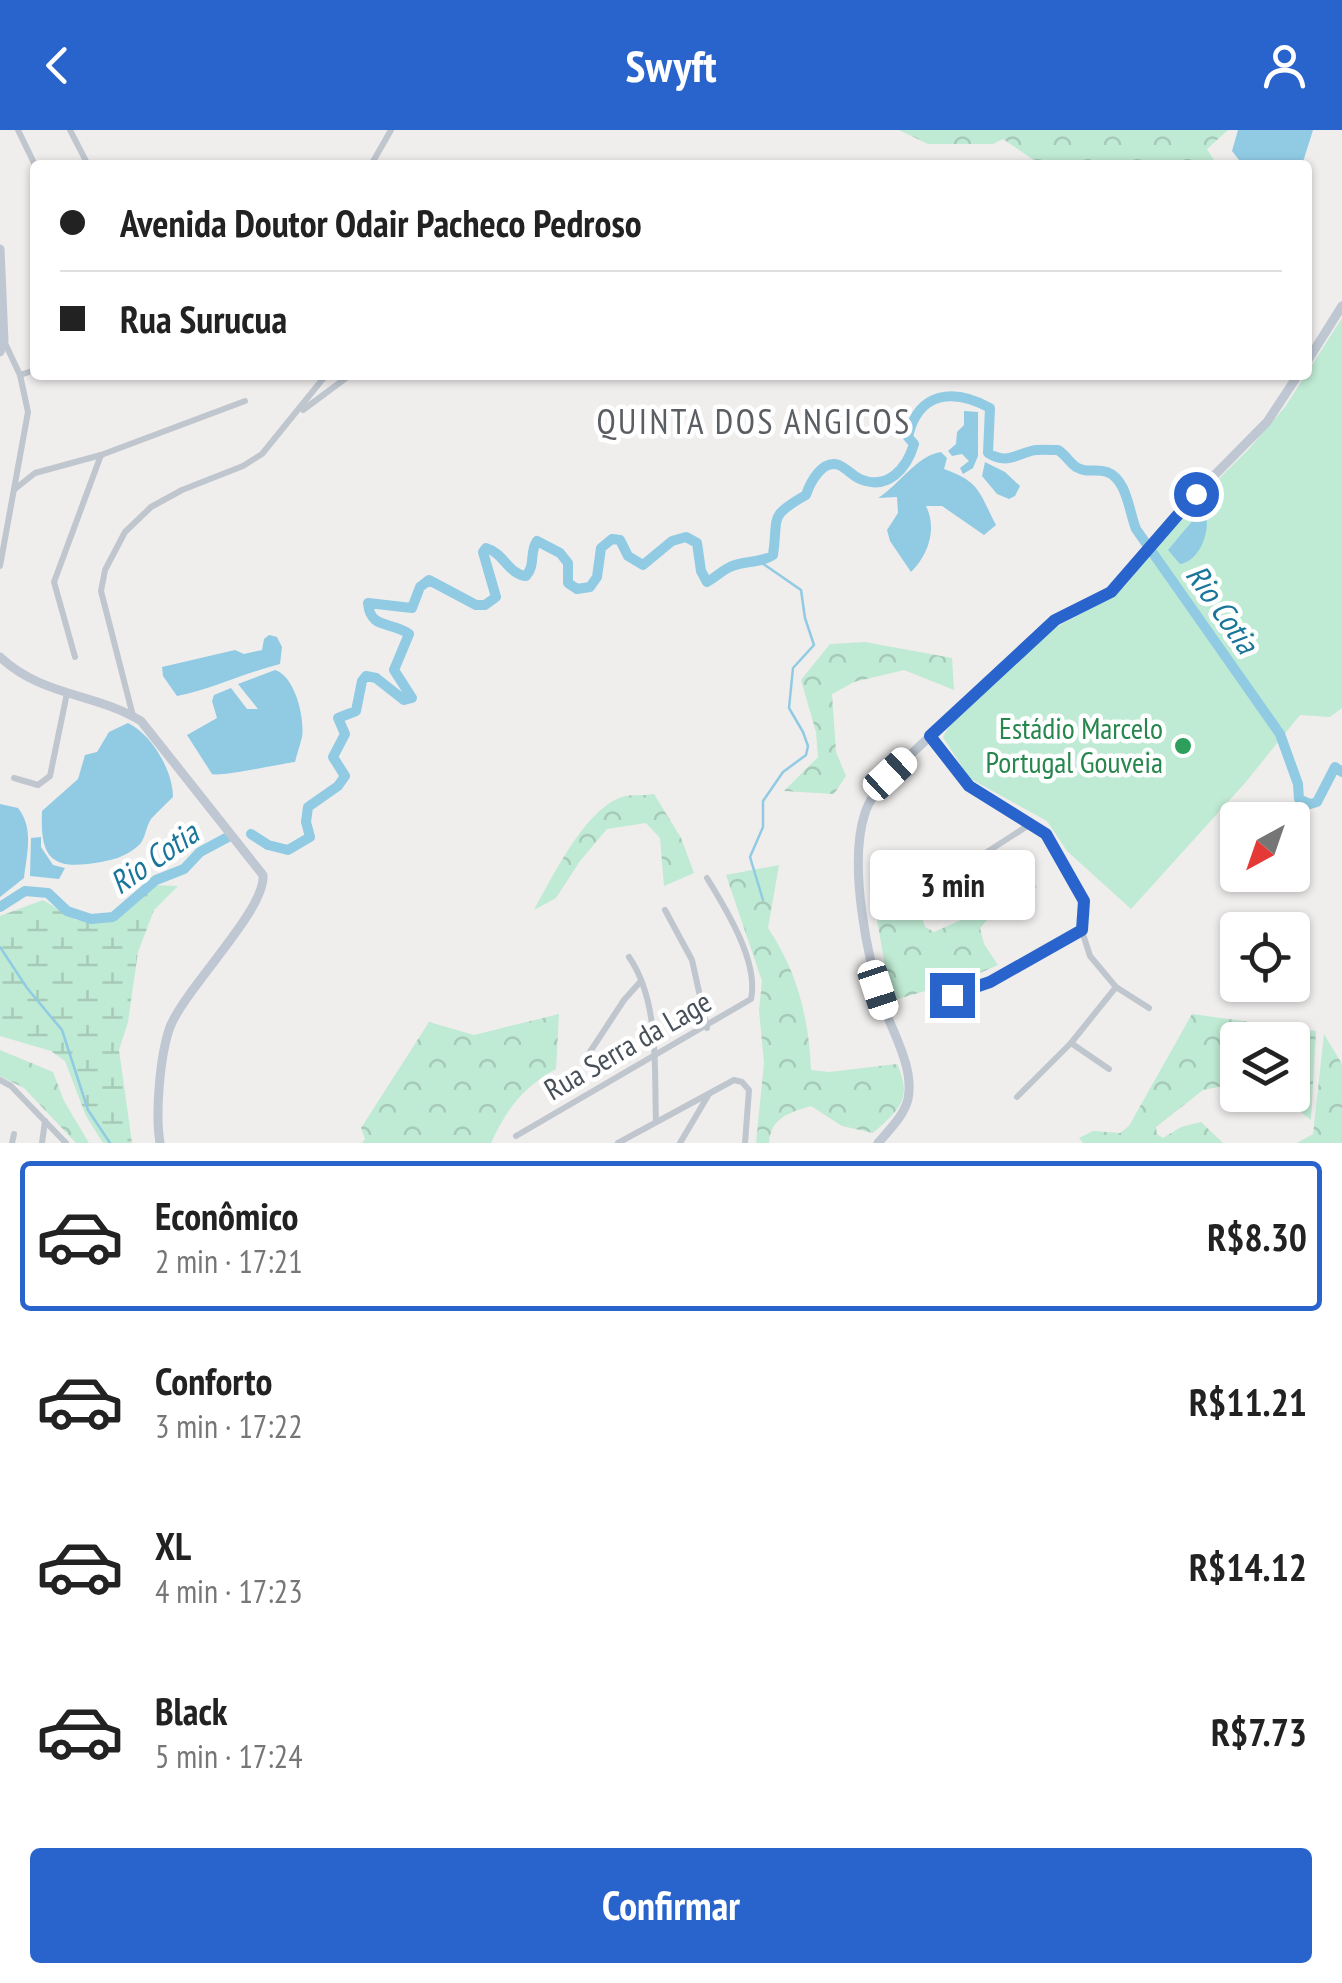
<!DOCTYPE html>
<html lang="pt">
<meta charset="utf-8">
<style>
:root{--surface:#fff;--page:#f6f6f6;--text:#222;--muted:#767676;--line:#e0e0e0;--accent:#2964cd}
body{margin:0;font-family:"PT Sans Narrow",sans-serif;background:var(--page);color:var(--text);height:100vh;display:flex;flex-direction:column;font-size:38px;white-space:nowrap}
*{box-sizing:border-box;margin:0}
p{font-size:32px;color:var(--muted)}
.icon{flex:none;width:55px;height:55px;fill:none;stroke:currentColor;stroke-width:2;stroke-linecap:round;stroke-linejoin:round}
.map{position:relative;height:1013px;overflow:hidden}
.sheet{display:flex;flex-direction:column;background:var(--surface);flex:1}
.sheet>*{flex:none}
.banner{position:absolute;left:30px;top:30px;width:1282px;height:220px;border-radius:10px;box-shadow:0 2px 8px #0004;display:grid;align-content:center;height:220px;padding:0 30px;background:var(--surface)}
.needle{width:65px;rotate:220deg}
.buttons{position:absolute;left:1220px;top:672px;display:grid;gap:20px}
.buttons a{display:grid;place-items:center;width:90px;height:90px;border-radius:10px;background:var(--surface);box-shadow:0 2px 8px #0004;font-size:50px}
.end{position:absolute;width:45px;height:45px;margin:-22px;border:12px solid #2964cd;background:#fff;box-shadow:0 0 0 5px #fff}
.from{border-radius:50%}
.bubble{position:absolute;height:70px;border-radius:10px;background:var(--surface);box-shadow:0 2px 8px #0004;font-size:32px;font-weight:700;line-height:70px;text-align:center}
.car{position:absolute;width:30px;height:60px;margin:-30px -15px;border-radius:12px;box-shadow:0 0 8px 2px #0007;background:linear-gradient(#fff 24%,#345 0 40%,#fff 0 76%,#345 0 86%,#fff 0)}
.banner b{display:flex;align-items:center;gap:35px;height:95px;font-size:38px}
.banner b+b{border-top:2px solid var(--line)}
.banner i{width:25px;height:25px;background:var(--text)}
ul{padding:18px 0 0;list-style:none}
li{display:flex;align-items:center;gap:30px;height:150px;margin:0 20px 15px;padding:0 10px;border:5px solid transparent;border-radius:10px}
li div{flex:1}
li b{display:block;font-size:38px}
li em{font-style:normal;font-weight:700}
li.selected{border-color:var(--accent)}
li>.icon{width:90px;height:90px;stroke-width:1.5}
.primary-button{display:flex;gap:20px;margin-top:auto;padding:20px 30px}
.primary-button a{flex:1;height:115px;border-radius:10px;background:var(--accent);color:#fff;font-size:40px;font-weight:700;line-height:115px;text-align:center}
header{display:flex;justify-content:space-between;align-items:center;height:130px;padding:0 30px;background:var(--accent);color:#fff;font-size:45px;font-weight:700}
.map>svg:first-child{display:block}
.forest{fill:url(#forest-crowns)}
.wetland{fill:url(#wetland-marsh)}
.garden{fill:#bfead3}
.water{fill:#90cbe3}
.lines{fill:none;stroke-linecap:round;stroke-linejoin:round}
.stream{stroke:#90cbe3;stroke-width:2.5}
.river{stroke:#90cbe3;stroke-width:10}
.street{stroke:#bfc6ce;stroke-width:6}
.secondary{stroke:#bfc7d2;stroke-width:9}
.route{stroke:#2964cd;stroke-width:12}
.leisure-dot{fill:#2e9e5b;stroke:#fff;stroke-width:4}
.labels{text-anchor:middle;stroke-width:9;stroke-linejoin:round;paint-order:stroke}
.leisure-label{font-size:30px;fill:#27864d;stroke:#fff;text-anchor:end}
.street-label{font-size:30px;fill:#474f59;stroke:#fff}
.water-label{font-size:32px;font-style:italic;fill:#19759a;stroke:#fff}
.quarter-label{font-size:35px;letter-spacing:2.5px;fill:#5a5d61;stroke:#fff}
</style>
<header><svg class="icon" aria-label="back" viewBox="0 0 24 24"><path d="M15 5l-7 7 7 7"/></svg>Swyft<svg class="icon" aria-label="person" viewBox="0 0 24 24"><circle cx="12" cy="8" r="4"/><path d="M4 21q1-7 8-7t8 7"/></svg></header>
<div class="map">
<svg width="1342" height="1013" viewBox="0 0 1342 1013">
<defs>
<pattern id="forest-crowns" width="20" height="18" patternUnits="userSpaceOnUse" patternTransform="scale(2.5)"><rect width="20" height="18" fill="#bfead3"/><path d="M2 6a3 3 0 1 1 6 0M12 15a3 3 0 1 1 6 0" fill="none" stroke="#a6cab7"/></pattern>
<pattern id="wetland-marsh" width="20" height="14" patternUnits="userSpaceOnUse" patternTransform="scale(2.5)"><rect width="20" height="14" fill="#bfead3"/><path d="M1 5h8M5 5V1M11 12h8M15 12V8" fill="none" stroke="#a6cab7"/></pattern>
</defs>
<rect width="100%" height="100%" fill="#f0eded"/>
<g class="forest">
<polygon points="899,0 1228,0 1207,19 1217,35 1041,35 1003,9 993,14 928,14"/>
<polygon points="865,512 952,528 954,560 904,540 854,552 832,564 836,622 846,646 834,664 784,661 818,627 816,602 801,550 830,514"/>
<path d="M654,664l27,44 13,35 -30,13 -4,-48 -14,-15 -39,6 -27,32 -24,37 -22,12c18,-32 51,-101 88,-113 9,-3 22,-1 32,-3z"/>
<polygon points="1006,722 1002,743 1024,742 1037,757 996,780 980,798 984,814 998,835 966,849 891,871 876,784 916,767 925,797 934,802 963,789 957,749 979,730"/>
<path d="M779,735l-11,63c29,43 41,90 43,142l18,2 68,-8c16,35 2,46 -24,69l-31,-7 -31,-20c-22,7 -40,11 -42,37h-13l8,-80 -5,-53 3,-29 -36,-106z"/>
<path d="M559,884l-3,55c-33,18 -50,41 -65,74h-129l3,-4 -4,-11 68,-106 45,13z"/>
<polygon points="1192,884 1316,901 1311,990 1278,965 1292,965 1292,910 1238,910 1237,953 1203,960 1156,997 1157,1004 1163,1008 1181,997 1201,992 1223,1013 1083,1013 1079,1008 1093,1001 1120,1003 1129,996"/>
<polygon points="1324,904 1342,934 1342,1013 1297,1013 1313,1004"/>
<polygon points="0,920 53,942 64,971 89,1013 76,1013 24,958 0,946"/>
</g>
<polygon class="wetland" points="149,755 178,756 154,780 138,822 128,892 119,920 132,1013 103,1013 86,986 65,931 51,921 0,906 0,786 43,770 76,790 115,792"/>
<polygon class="garden" points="1342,188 1342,578 1330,587 1300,585 1245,653 1131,779 1067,721 1047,691 969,648 943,607 951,593 1051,500 1110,468 1124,457 1194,373 1248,320 1285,277"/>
<g class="water">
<polygon points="1238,0 1313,0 1302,35 1243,35 1232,21"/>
<polygon points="964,281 978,282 978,326 973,338 963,344 960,338 969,331 962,324 952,326 948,321 956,314 957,302 964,295"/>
<path d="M941,322l6,6 -3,11c37,13 35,24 52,56l-12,10 -42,-29h-16c11,22 3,48 -15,66l-21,-31 -3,-11 11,-17 -1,-16 -19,1c21,-13 38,-42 63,-46z"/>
<polygon points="985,332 1005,342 1020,356 1015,366 1009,369 997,364 982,346"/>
<path d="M1199,383l7,3c4,17 -7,45 -26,48l-12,-14z"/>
<path d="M269,505l8,2 5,10 -2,17c-36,9 -67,25 -103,32l-14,-20 -1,-9 73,-17 9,4 18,-4 2,-11z"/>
<path d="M275,540c20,6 30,48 27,67 -2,8 -5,17 -7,25 -16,2 -74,15 -83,12l-25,-39 30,-17 -5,-17 2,-6 17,-7 16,21h11l-20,-25z"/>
<path d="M128,593c23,11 45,47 45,74 -7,7 -15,14 -22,22 -6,9 -5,20 -13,27 -14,12 -26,14 -43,17 -45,7 -55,-7 -53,-52l36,-32 7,-24 12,-3 12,-20z"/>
<path d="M0,674l18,4c16,20 9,45 6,70l-24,19z"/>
<polygon points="41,707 41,717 53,735 65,738 59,749 30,746 31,708"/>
</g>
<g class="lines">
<g class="stream">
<polyline points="759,431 801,460 805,488 814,515 793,538 789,578 803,602 808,616 806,625 783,642 763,671 763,697 750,727 763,770"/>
<polyline points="0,817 27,858 62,900 88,980 110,1013"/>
</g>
<g class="river">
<path d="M251,704l17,11 20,5 22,-13 -4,-15 2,-15 30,-21 7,-10 -12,-19 12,-23 -7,-16 18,-7 6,-30 4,-5 10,2 28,22 8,-2 -18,-28 15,-36c-17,-13 -39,-4 -41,-31l44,5 8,-21 9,-7 47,25h9l11,-8 -13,-45 3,-4c18,5 22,26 40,28 10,-11 3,-24 11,-35l23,12 8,10v20l9,6 13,-2 7,-10 4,-29 11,-9 8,1 8,16 15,9 29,-24 14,-4 11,6 4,28 6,11c8,-4 14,-11 23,-15 14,-7 30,-3 43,-12 6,-38 -6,-38 33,-60 4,-12 16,-36 33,-30 7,3 14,11 21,14 28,12 47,-11 54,-35l-6,-7c10,-46 46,-49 82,-29l-2,45c18,11 25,3 43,-2 7,-2 19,-1 27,-1 8,5 11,12 18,17 12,7 19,1 31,5 20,7 22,40 29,57l144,205 18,50 1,15 11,5 7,-2 18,-35 7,5"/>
<polyline points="0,777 25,761 48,763 67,781 91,789 113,787 156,750 184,739 200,722 228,707"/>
</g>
<g class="street">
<polyline points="18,0 35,35"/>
<polyline points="70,0 88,35"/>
<polyline points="371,35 391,0"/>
<polyline points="20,245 35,240"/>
<polyline points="303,280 350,245"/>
<polyline points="15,359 35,343 101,325 245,271"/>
<polyline points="0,436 28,282 20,245 4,211"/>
<polyline points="75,527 54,452 101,325"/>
<polyline points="133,586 101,461 105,440 125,402 151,377 182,360 243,336 262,324 326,245"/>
<polyline points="931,606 969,657 1046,704 1084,771 1082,801 1090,826 1116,857 1149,878"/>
<polyline points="14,648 38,655 50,646 67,563"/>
<polyline points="928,760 1032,693"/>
<polyline points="665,780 692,830 707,898"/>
<path d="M629,827c31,45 25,112 27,164"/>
<polyline points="944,866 990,853 1082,801"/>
<polyline points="1071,913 1109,939"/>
<polyline points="584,931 624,870 641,851"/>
<polyline points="0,950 11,956 66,1013"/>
<polyline points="1017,967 1071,913 1116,857"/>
<path d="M516,1006l235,-137c8,-37 -25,-90 -44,-121"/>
<polyline points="12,1013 14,1004"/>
<polyline points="42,1013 45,991"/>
<polyline points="618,1013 734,950 742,952 749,960 745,1013"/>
<polyline points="680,1013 709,964"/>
</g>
<g class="secondary">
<polyline points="0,119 4,211 0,222"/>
<polyline points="1308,230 1342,176"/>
<path d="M0,527c43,40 93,35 141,64l122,154c3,35 -77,112 -93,152 -10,28 -15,86 -10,116"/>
<path d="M878,1013c11,-13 26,-27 30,-44 6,-30 -13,-62 -23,-89 -18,-50 -37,-146 -20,-197 5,-15 15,-27 25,-39l156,-147 9,-8 56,-27 76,-89 80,-81 31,-47"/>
</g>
</g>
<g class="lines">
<polyline class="route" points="952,865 990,852 1082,800 1084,771 1046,704 969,656 930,606 1055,490 1111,462 1196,364"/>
</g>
<circle class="leisure-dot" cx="1183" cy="616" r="10"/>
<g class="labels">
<g class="leisure-label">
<text x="1163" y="609">Estádio Marcelo<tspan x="1163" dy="34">Portugal Gouveia</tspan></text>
</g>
<g class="street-label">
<text transform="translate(628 916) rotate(-30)" y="10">Rua Serra da Lage</text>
</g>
<g class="water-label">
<text transform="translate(1222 479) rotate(55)" y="11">Rio Cotia</text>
<text transform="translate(154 728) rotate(-35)" y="11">Rio Cotia</text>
</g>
<g class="quarter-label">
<text x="754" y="304">QUINTA DOS ANGICOS</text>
</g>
</g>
</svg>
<div class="buttons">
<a><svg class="needle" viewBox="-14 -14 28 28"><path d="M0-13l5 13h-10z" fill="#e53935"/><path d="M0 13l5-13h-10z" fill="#767676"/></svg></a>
<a><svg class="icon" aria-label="locate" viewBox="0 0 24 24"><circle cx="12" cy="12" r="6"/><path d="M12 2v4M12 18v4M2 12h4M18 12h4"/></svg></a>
<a><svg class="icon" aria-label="layers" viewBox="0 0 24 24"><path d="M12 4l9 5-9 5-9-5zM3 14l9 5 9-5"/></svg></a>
</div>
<i class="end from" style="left:1196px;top:364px"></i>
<i class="end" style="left:952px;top:865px"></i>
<div class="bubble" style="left:870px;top:720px;width:165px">3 min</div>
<i class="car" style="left:890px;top:644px;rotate:47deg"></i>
<i class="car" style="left:878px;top:860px;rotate:162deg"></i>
<div class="banner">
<b><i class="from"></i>Avenida Doutor Odair Pacheco Pedroso</b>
<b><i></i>Rua Surucua</b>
</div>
</div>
<section class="sheet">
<ul>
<li class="selected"><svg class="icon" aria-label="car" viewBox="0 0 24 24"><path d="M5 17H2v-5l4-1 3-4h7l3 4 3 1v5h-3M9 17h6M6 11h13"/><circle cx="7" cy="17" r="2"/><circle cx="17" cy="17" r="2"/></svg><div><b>Econômico</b><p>2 min · 17:21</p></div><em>R$8.30</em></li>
<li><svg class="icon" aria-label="car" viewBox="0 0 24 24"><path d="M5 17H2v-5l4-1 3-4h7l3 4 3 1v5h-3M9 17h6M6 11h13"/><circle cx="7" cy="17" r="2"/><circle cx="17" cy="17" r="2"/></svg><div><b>Conforto</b><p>3 min · 17:22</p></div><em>R$11.21</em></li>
<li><svg class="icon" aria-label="car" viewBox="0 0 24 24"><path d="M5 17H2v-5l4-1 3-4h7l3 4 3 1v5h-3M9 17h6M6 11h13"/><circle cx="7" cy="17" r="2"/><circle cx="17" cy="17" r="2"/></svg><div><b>XL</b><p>4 min · 17:23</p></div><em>R$14.12</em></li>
<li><svg class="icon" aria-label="car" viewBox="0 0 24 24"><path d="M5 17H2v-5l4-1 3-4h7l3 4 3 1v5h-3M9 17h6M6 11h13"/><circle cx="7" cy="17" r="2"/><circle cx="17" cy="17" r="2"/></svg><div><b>Black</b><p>5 min · 17:24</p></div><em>R$7.73</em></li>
</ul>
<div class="primary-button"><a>Confirmar</a></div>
</section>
